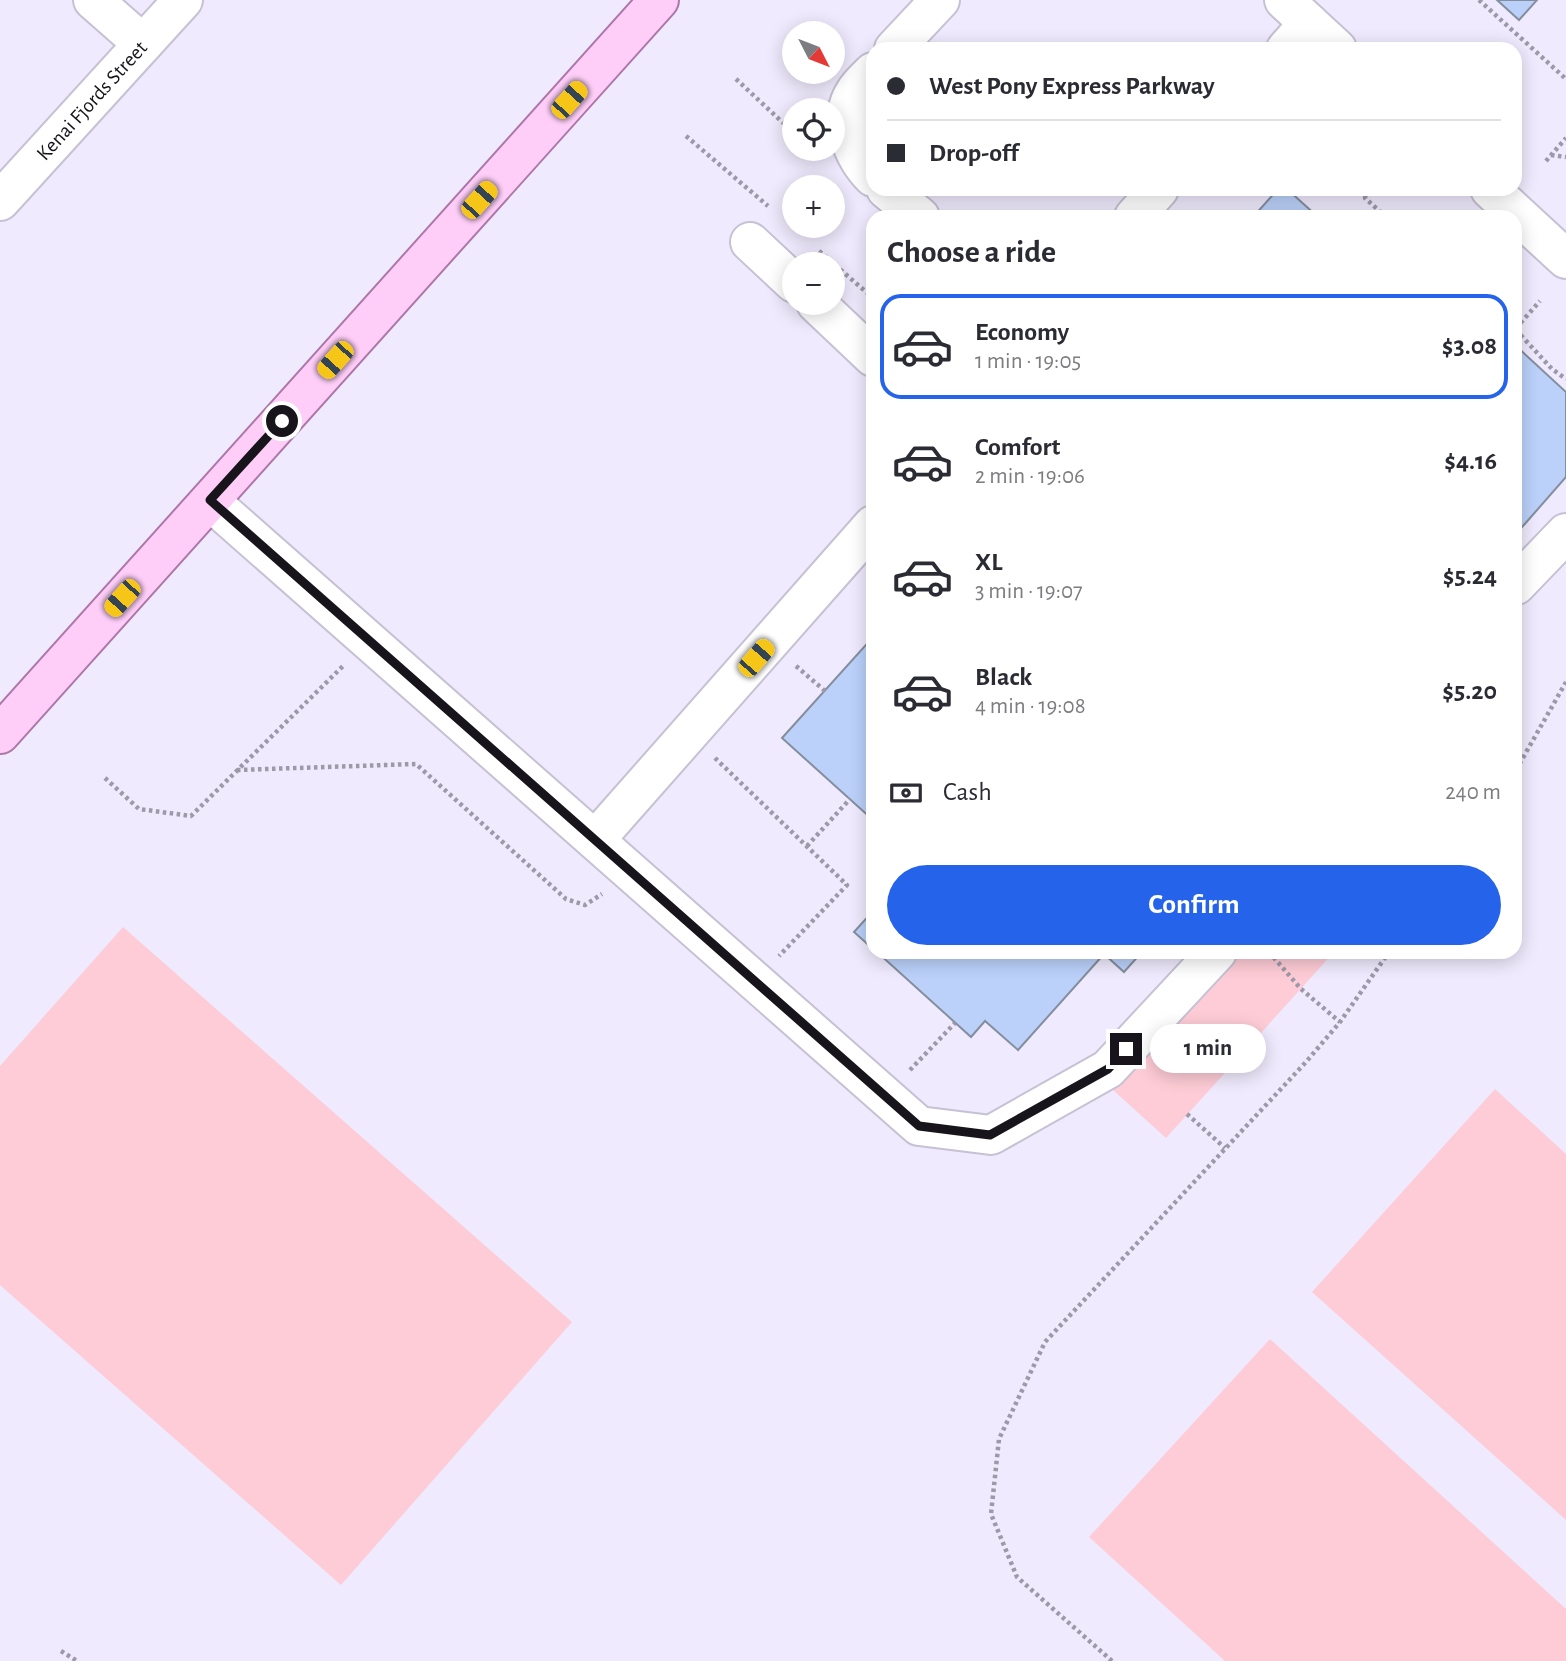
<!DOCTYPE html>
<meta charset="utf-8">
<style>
:root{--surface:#fff;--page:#f7f7f7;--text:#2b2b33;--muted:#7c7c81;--line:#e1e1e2;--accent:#2563eb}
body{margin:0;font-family:"Alegreya Sans",sans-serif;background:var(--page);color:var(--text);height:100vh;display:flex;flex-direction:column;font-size:26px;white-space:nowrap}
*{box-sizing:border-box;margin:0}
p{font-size:23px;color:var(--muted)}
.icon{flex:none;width:38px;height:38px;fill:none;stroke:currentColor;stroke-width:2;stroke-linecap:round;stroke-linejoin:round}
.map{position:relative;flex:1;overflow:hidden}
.sheet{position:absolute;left:866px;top:210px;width:656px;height:749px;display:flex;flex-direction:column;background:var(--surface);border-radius:21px;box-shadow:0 4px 18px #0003}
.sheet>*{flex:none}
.guide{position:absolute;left:866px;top:42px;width:656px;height:154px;border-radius:21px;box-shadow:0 4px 18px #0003;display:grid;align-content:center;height:154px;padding:0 21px;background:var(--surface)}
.needle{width:46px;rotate:132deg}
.tools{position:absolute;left:782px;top:21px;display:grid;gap:14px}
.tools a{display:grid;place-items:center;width:63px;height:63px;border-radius:50%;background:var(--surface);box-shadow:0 4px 18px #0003;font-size:35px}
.end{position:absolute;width:32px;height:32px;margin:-16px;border:9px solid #17151b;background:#fff;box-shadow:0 0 0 4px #fff}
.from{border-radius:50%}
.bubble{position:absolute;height:49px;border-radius:24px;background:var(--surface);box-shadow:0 4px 18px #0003;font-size:23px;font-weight:700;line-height:49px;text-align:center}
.car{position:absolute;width:21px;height:42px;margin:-21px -10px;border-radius:9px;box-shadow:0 0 5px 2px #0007;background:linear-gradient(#f5c518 24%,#345 0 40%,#f5c518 0 76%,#345 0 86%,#f5c518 0)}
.guide b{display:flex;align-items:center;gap:24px;height:66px;font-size:26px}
.guide b+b{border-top:2px solid var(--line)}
.guide i{width:18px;height:18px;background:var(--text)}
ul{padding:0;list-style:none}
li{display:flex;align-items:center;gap:21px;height:105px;margin:0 14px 10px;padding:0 7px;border:4px solid transparent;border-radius:21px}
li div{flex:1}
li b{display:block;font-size:26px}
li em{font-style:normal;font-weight:700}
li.active{border-color:var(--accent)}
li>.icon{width:63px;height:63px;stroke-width:1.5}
h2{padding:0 21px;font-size:32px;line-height:84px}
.pay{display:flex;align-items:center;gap:18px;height:77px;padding:0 21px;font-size:26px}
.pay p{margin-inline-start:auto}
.button{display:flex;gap:14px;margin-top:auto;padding:14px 21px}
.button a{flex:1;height:80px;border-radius:42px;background:var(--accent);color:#fff;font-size:28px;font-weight:700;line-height:80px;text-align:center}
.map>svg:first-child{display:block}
.green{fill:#feccd6}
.building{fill:#bbd1fa;stroke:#858e9e;stroke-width:2}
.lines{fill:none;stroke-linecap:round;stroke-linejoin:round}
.minor-casing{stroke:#c6c1d3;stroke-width:42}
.major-casing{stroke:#ad78a7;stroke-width:42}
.path{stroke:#9d99a8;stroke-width:4.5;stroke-dasharray:3.5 3.5;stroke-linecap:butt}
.minor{stroke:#fff;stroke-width:38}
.major{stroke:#fecef8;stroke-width:38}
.route{stroke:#17151b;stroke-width:9}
.labels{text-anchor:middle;stroke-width:5;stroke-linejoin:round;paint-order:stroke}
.street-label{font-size:21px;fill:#17151b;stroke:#efeafd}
</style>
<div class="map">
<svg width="1566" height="1661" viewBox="0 0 1566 1661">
<rect width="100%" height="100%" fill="#efeafd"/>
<g class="green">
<polygon points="123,927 572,1322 341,1585 0,1285 0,1066"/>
<polygon points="1220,952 1334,952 1166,1138 1103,1081"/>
<polygon points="1495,1089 1566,1154 1566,1520 1312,1292"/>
<polygon points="1270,1339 1566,1609 1566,1661 1225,1661 1089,1537"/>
</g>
<g class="building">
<polygon points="1497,0 1537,0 1519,20"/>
<polygon points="1278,189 1287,189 1318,217 1253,217"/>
<polygon points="1516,346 1566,392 1566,477 1516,534"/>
<polygon points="873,637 873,820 782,738"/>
<polygon points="873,911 873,949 854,932"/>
<polygon points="877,952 1142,952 1124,972 1104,954 1018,1050 985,1021 971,1037"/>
</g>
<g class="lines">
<g class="minor-casing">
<g id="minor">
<polyline points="93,0 143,44"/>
<polyline points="1284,0 1337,49"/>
<polyline points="894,49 940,0"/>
<polyline points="1286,49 1309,23"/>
<path d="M873,72c-6,6 -14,13 -18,20 -18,27 -2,65 18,85"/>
<polyline points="886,189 920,217"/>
<polyline points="1490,189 1566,259"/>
<path id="s1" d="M0,201l183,-201"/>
<polyline points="1134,217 1159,189"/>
<polyline points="750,242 794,283"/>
<polyline points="816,303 873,357"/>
<polyline points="210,501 919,1126 991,1135 1108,1069 1217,952"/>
<polyline points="1516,585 1566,533"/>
<polyline points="595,840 873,525"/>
</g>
</g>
<g class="major-casing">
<polyline id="major" points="0,734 659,0"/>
</g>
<g class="path">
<polyline points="1479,0 1566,79"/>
<polyline points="736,79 794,133"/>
<polyline points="686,136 768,206"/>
<polyline points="1551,155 1566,157"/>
<polyline points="1546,161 1566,138"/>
<polyline points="1367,189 1365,198 1386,217"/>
<polyline points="819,251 873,298"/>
<polyline points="1516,328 1540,301"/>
<polyline points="1516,330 1552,369 1566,379"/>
<polyline points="796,666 825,691"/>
<polyline points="715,758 847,885 779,956"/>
<polyline points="237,770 416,764 566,899 585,905 602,894"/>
<polyline points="1516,770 1566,682"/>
<polyline points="105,778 139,809 191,816 343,666"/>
<polyline points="807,846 850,799"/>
<polyline points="1269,952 1301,989 1340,1022"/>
<polyline points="910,1070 955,1023"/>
<polyline points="1187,1114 1225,1148"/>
<polyline points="61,1651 77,1661"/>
<polyline points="1112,1661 1017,1577 991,1514 999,1439 1045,1342 1306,1062 1340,1022 1389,952"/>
</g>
<use href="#minor" class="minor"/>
<use href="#major" class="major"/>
</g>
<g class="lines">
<polyline class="route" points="282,421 210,500 919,1126 990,1135 1108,1069 1126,1049"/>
</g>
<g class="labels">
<g class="street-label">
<text dy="7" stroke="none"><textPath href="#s1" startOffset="136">Kenai Fjords Street</textPath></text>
</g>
</g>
</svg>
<div class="tools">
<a><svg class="needle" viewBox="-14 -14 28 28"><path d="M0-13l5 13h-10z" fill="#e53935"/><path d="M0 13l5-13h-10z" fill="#7c7c81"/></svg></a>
<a><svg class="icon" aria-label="locate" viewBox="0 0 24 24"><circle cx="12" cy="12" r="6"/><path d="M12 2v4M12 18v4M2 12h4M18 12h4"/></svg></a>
<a>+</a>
<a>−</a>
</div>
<i class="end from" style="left:282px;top:421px"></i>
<i class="end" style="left:1126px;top:1049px"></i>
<div class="bubble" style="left:1150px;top:1024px;width:116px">1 min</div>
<i class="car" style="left:569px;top:100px;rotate:42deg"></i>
<i class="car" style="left:479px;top:200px;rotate:42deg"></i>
<i class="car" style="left:335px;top:360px;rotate:222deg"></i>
<i class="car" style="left:122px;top:598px;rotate:222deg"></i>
<i class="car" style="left:756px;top:658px;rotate:41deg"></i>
<div class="guide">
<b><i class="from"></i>West Pony Express Parkway</b>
<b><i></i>Drop-off</b>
</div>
<section class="sheet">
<h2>Choose a ride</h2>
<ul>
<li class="active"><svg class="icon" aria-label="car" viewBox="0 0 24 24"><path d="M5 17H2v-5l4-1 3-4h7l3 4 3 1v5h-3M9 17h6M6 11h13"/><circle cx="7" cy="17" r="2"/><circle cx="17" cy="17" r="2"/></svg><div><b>Economy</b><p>1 min · 19:05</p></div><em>$3.08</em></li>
<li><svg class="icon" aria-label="car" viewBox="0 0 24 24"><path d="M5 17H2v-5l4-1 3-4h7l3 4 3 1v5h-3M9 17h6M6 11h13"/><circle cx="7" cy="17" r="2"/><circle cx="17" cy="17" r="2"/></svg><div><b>Comfort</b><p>2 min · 19:06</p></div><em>$4.16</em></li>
<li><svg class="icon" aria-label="car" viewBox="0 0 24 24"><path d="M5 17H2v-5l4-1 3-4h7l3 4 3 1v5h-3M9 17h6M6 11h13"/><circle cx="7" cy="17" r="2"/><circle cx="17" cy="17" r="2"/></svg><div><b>XL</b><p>3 min · 19:07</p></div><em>$5.24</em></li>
<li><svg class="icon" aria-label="car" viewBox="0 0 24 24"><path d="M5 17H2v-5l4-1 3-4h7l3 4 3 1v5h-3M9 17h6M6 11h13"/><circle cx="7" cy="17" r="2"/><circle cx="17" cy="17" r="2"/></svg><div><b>Black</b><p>4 min · 19:08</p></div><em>$5.20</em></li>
</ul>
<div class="pay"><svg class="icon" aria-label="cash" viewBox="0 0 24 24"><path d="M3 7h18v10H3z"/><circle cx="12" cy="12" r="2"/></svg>Cash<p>240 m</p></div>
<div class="button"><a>Confirm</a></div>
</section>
</div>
